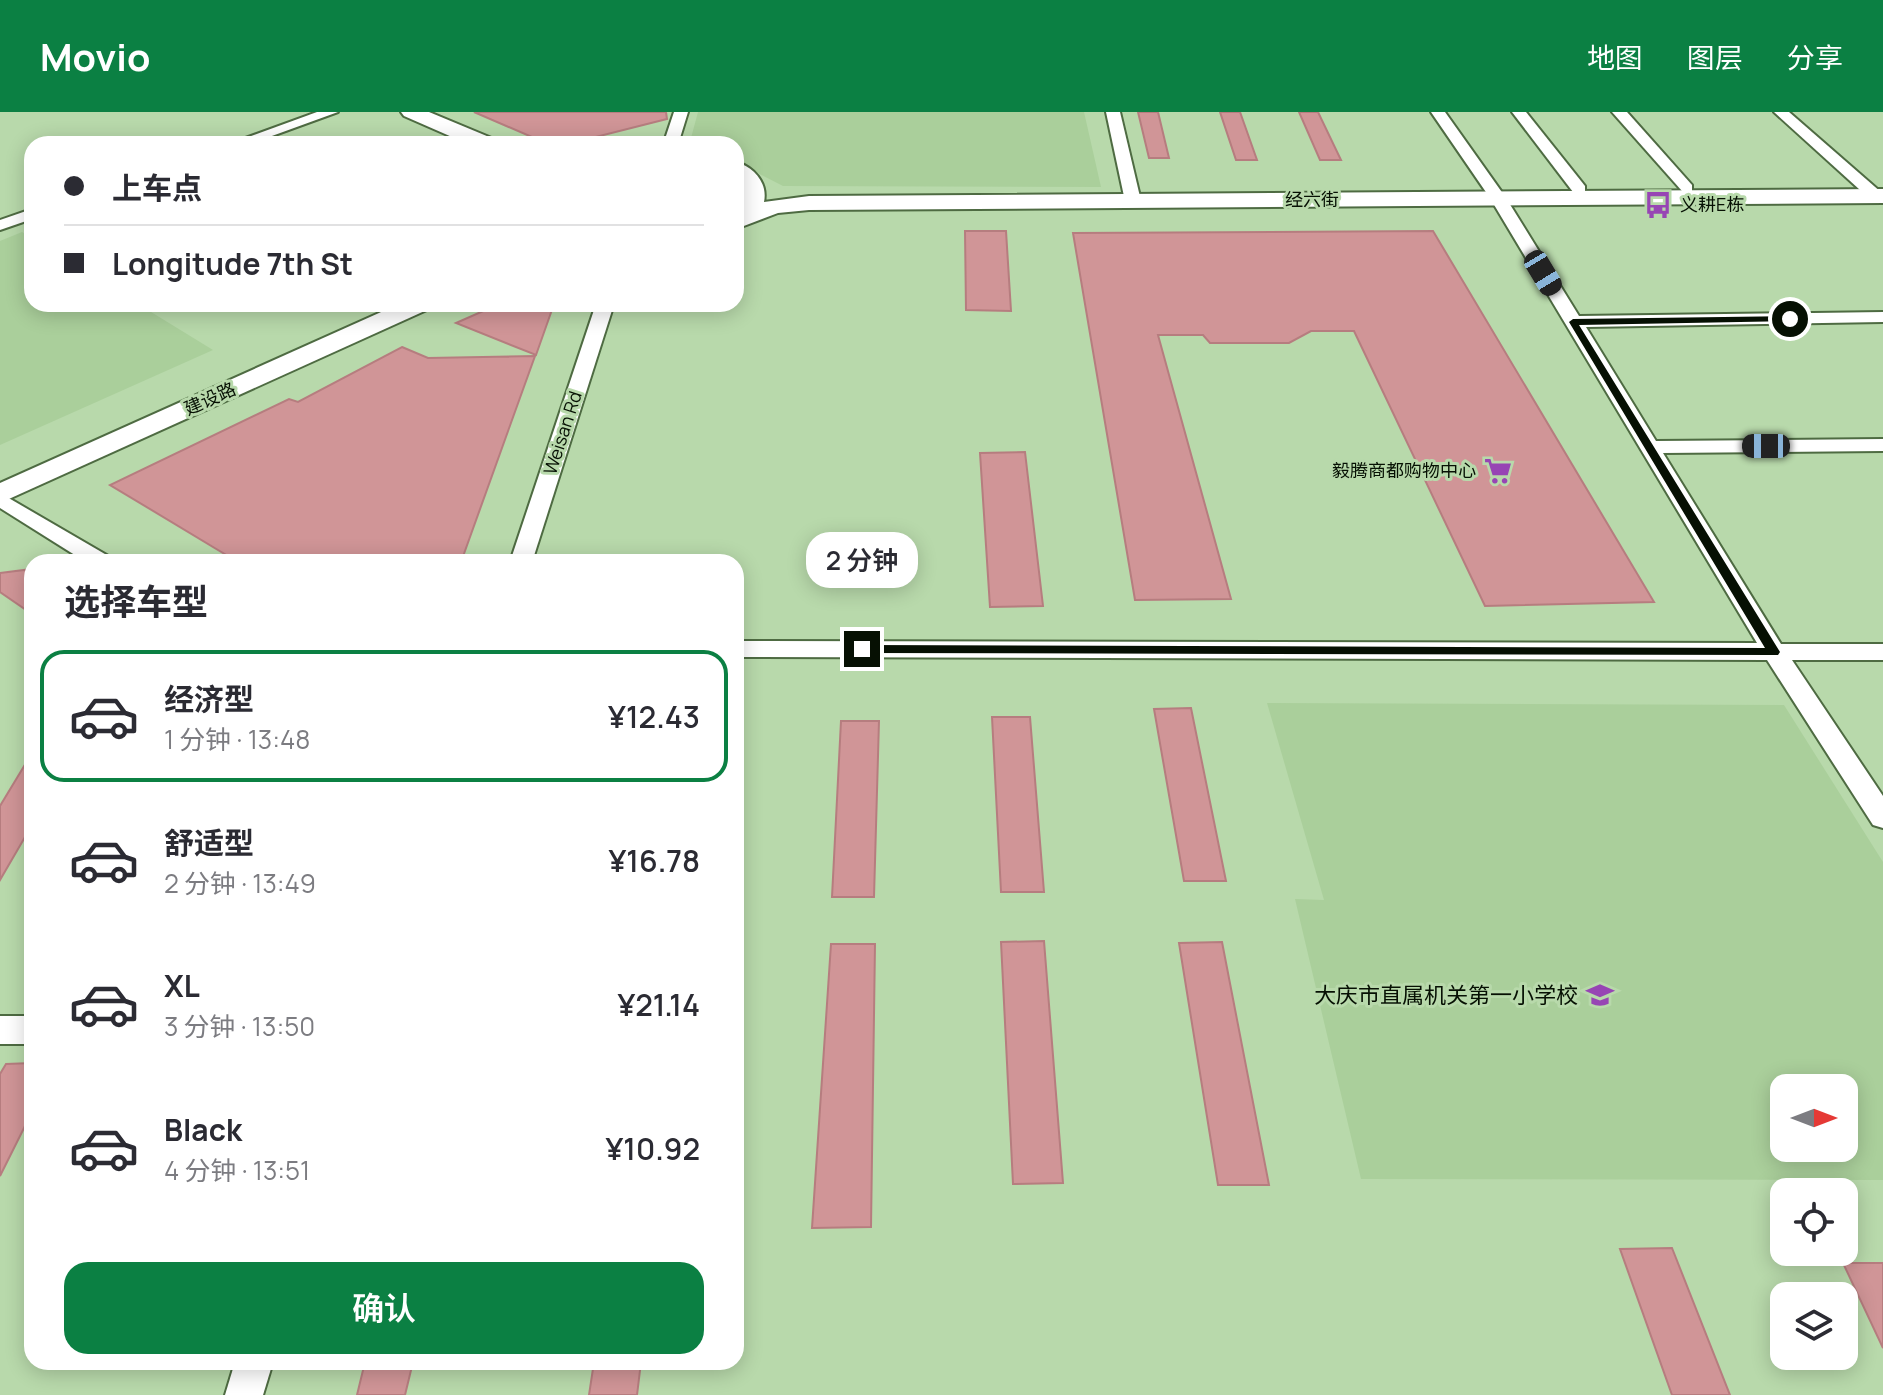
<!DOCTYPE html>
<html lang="zh">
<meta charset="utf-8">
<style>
:root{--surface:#fff;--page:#f2f2f3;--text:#2b2b33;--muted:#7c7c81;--line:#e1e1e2;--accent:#0b8043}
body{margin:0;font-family:Manrope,"Noto Sans SC",sans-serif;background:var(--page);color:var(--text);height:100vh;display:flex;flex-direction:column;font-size:30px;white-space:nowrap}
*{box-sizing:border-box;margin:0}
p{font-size:26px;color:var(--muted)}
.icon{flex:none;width:44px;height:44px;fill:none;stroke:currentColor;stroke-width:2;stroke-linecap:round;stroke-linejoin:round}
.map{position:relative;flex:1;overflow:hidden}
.sheet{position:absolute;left:24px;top:442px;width:720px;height:816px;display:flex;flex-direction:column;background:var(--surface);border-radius:24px;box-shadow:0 4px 20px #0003}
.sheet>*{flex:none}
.hud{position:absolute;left:24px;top:24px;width:720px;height:176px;border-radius:24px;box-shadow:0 4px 20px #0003;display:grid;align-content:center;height:176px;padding:0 40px;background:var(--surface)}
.needle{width:52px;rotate:90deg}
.fabs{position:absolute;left:1770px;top:962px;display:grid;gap:16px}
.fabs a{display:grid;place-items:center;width:88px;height:88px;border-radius:16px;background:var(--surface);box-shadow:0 4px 20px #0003;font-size:40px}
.end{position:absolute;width:36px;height:36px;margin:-18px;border:10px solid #061003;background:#fff;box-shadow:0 0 0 4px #fff}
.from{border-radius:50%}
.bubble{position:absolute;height:56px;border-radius:24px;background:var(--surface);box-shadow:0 4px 20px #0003;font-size:26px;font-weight:600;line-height:56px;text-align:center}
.car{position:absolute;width:24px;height:48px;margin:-24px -12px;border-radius:10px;box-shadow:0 0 6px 2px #0007;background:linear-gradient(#222 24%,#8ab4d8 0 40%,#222 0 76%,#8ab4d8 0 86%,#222 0)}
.hud b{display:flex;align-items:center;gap:28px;height:76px;font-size:30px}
.hud b+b{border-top:2px solid var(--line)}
.hud i{width:20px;height:20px;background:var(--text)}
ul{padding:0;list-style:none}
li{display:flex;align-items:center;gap:24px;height:132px;margin:0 16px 12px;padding:0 24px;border:4px solid transparent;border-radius:24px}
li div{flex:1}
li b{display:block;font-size:30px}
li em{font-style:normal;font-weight:600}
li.active{border-color:var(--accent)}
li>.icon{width:72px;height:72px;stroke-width:1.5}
h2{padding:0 40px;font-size:36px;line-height:96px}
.action{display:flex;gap:16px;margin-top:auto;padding:16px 40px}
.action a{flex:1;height:92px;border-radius:24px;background:var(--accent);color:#fff;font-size:32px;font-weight:600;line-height:92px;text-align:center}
header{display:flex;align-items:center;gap:48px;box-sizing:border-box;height:112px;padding:0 40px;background:var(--accent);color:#fff}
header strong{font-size:38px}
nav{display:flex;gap:44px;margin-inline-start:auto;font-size:28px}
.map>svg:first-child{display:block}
.built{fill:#aacf9b;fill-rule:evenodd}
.building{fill:#d09597;stroke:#b67d7f;stroke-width:2}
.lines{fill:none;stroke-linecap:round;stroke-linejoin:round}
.street-casing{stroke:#4e6b42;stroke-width:4}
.secondary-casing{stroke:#4e6b42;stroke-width:4}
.street{fill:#fff;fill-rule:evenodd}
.secondary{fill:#fff;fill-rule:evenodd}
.route{fill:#061003}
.labels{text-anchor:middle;stroke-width:6;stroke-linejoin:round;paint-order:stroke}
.far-street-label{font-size:18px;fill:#061003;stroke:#b8d9ab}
.far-poi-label{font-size:18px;fill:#061003;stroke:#b8d9ab;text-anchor:start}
.poi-label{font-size:22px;fill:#061003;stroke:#b8d9ab;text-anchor:end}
</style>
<header>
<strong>Movio</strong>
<nav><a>地图</a><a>图层</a><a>分享</a></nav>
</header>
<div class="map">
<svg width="1883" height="1283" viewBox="0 0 1883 1283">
<rect width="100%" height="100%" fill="#b8d9ab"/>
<g class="built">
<polygon points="698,0 1084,0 1101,75 783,74 736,50 736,32 702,32 691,26"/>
<polygon points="22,120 32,126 32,192 138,192 213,238 0,333 0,129"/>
<path d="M1267,591l517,2 99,157v318l-522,-1 -66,-280 29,1zM1844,976v60h-60v-60z"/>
</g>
<g class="building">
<polygon points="474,0 666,0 667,7 568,32 548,32"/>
<polygon points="1138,0 1158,0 1169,46 1149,46"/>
<polygon points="1220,0 1240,0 1257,48 1236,48"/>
<polygon points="1299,0 1318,0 1341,48 1320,48"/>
<polygon points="965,119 1006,119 1011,199 966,198"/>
<polygon points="1433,119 1654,490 1485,494 1354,219 1311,219 1289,231 1210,231 1203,223 1158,223 1231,487 1135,488 1073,121"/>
<polygon points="499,192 554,192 536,243 456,211"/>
<polygon points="402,235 428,246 535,244 461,450 238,450 110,373 289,287 298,290"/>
<polygon points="1025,340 1043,494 990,495 980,341"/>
<polygon points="32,457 32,502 0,480 0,461"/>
<polygon points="1191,596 1226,769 1184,769 1154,597"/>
<polygon points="992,605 1030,605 1044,780 1001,780"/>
<polygon points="841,609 879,609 874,785 832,785"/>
<polygon points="32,641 32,713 0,768 0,694"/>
<polygon points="1044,829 1063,1071 1013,1072 1001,830"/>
<polygon points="1222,830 1269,1073 1218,1073 1179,831"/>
<polygon points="831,832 875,832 871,1115 812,1116"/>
<polygon points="32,951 32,1000 0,1064 0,962 6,952"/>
<polygon points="1672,1136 1730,1283 1672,1283 1620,1137"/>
<polygon points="1843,1151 1883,1151 1883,1236"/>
<polygon points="365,1250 413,1250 405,1283 357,1283"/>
<polygon points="594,1250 641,1250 637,1283 589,1283"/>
</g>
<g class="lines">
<g class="street-casing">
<g id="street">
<polygon points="317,0 338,0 250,32 229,32"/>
<polygon points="674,0 688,0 680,26 687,32 670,32 665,27"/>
<polygon points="1106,0 1120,0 1141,89 1139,92 1133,94 1125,89"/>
<polygon points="1431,0 1445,0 1506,86 1579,204 1883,200 1883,210 1586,215 1656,329 1883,327 1883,339 1663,341 1781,532 1883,532 1883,548 1792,548 1883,684 1883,716 1873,713 1767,548 736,545 736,529 1757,531 1490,86"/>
<polygon points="1512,0 1526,0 1585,74 1585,80 1573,80"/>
<polygon points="1612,0 1627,0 1692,73 1692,79 1682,79"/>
<polygon points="1774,0 1789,0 1882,81 1882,87 1870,87"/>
<polygon points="32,97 32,107 0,118 0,108"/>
<polygon points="596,192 614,192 532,450 510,450"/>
<polygon points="0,381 110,445 113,450 86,450 0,396"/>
<rect x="0" y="904" width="32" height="28"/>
<polygon points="235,1250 273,1250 263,1283 225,1283"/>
</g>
</g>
<g class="secondary-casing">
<g id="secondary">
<polygon points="401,0 429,0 494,27 497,32 468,32 404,4"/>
<path d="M736,50c18,5 32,21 28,40l45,-6 1074,-7v14l-1074,7 -31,3 -42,16v-20l6,-14 -6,-16z"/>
<polygon points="399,192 433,192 429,197 0,391 0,371"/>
</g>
</g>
<use href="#street" class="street"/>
<use href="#secondary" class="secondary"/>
</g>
<polygon class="route" points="1790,204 1793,209 1579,213 1780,540 1778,543 862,541 856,537 862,533 1765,536 1569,210 1573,207"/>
<defs>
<g id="bus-bare" transform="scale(2.16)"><path d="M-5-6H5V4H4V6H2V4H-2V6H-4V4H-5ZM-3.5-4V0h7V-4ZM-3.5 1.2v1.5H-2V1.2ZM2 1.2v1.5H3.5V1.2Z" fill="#9745b4" stroke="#b8d9ab" stroke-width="2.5" paint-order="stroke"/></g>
<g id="supermarket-bare" transform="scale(2.16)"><path d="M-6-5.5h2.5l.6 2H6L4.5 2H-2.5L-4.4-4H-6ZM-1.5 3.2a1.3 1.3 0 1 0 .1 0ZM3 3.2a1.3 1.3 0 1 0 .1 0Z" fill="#9745b4" stroke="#b8d9ab" stroke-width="2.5" paint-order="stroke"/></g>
<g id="school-bare" transform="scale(2.16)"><path d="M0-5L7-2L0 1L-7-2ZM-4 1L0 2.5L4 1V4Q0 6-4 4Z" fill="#9745b4" stroke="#b8d9ab" stroke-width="2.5" paint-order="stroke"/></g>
</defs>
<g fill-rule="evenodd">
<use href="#bus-bare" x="1658" y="93"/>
<use href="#supermarket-bare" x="1498" y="359"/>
<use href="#school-bare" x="1600" y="883"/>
</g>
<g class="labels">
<g class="far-street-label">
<text x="1312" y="94">经六街</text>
<text transform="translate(210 287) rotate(-24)" y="6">建设路</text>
<text transform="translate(563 321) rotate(-72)" y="6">Weisan Rd</text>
</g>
<g class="far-poi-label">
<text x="1680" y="99">义耕E栋</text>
<text x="1476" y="365" text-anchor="end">毅腾商都购物中心</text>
</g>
<g class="poi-label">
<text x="1578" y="891">大庆市直属机关第一小学校</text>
</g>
</g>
</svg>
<div class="fabs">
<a><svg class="needle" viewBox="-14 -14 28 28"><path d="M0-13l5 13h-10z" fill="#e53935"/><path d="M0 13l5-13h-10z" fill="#7c7c81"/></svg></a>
<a><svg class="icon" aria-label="locate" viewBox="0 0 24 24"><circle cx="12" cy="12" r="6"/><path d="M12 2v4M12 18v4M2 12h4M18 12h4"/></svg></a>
<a><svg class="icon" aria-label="layers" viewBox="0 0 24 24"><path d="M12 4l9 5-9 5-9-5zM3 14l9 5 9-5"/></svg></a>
</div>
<i class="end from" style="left:1790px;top:207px"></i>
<i class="end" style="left:862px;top:537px"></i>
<div class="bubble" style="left:806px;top:420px;width:112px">2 分钟</div>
<i class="car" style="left:1543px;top:161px;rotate:149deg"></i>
<i class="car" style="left:1766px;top:334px;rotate:270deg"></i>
<div class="hud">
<b><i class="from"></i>上车点</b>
<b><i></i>Longitude 7th St</b>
</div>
<section class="sheet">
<h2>选择车型</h2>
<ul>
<li class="active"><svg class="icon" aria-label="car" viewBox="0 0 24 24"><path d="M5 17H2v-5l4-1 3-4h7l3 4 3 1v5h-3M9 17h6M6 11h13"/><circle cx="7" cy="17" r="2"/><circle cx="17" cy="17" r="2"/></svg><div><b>经济型</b><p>1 分钟 · 13:48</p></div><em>¥12.43</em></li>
<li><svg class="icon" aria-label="car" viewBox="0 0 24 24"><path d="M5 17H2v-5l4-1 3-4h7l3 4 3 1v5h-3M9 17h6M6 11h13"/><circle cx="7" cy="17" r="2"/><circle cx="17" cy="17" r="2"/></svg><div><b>舒适型</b><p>2 分钟 · 13:49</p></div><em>¥16.78</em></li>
<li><svg class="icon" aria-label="car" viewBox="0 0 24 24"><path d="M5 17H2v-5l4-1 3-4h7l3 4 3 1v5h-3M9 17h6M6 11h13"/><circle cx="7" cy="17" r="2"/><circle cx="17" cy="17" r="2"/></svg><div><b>XL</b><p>3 分钟 · 13:50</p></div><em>¥21.14</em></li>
<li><svg class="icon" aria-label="car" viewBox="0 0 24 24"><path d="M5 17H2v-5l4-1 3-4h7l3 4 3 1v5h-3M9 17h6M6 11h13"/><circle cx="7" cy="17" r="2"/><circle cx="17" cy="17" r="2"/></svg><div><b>Black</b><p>4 分钟 · 13:51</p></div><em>¥10.92</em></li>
</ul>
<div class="action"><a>确认</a></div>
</section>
</div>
